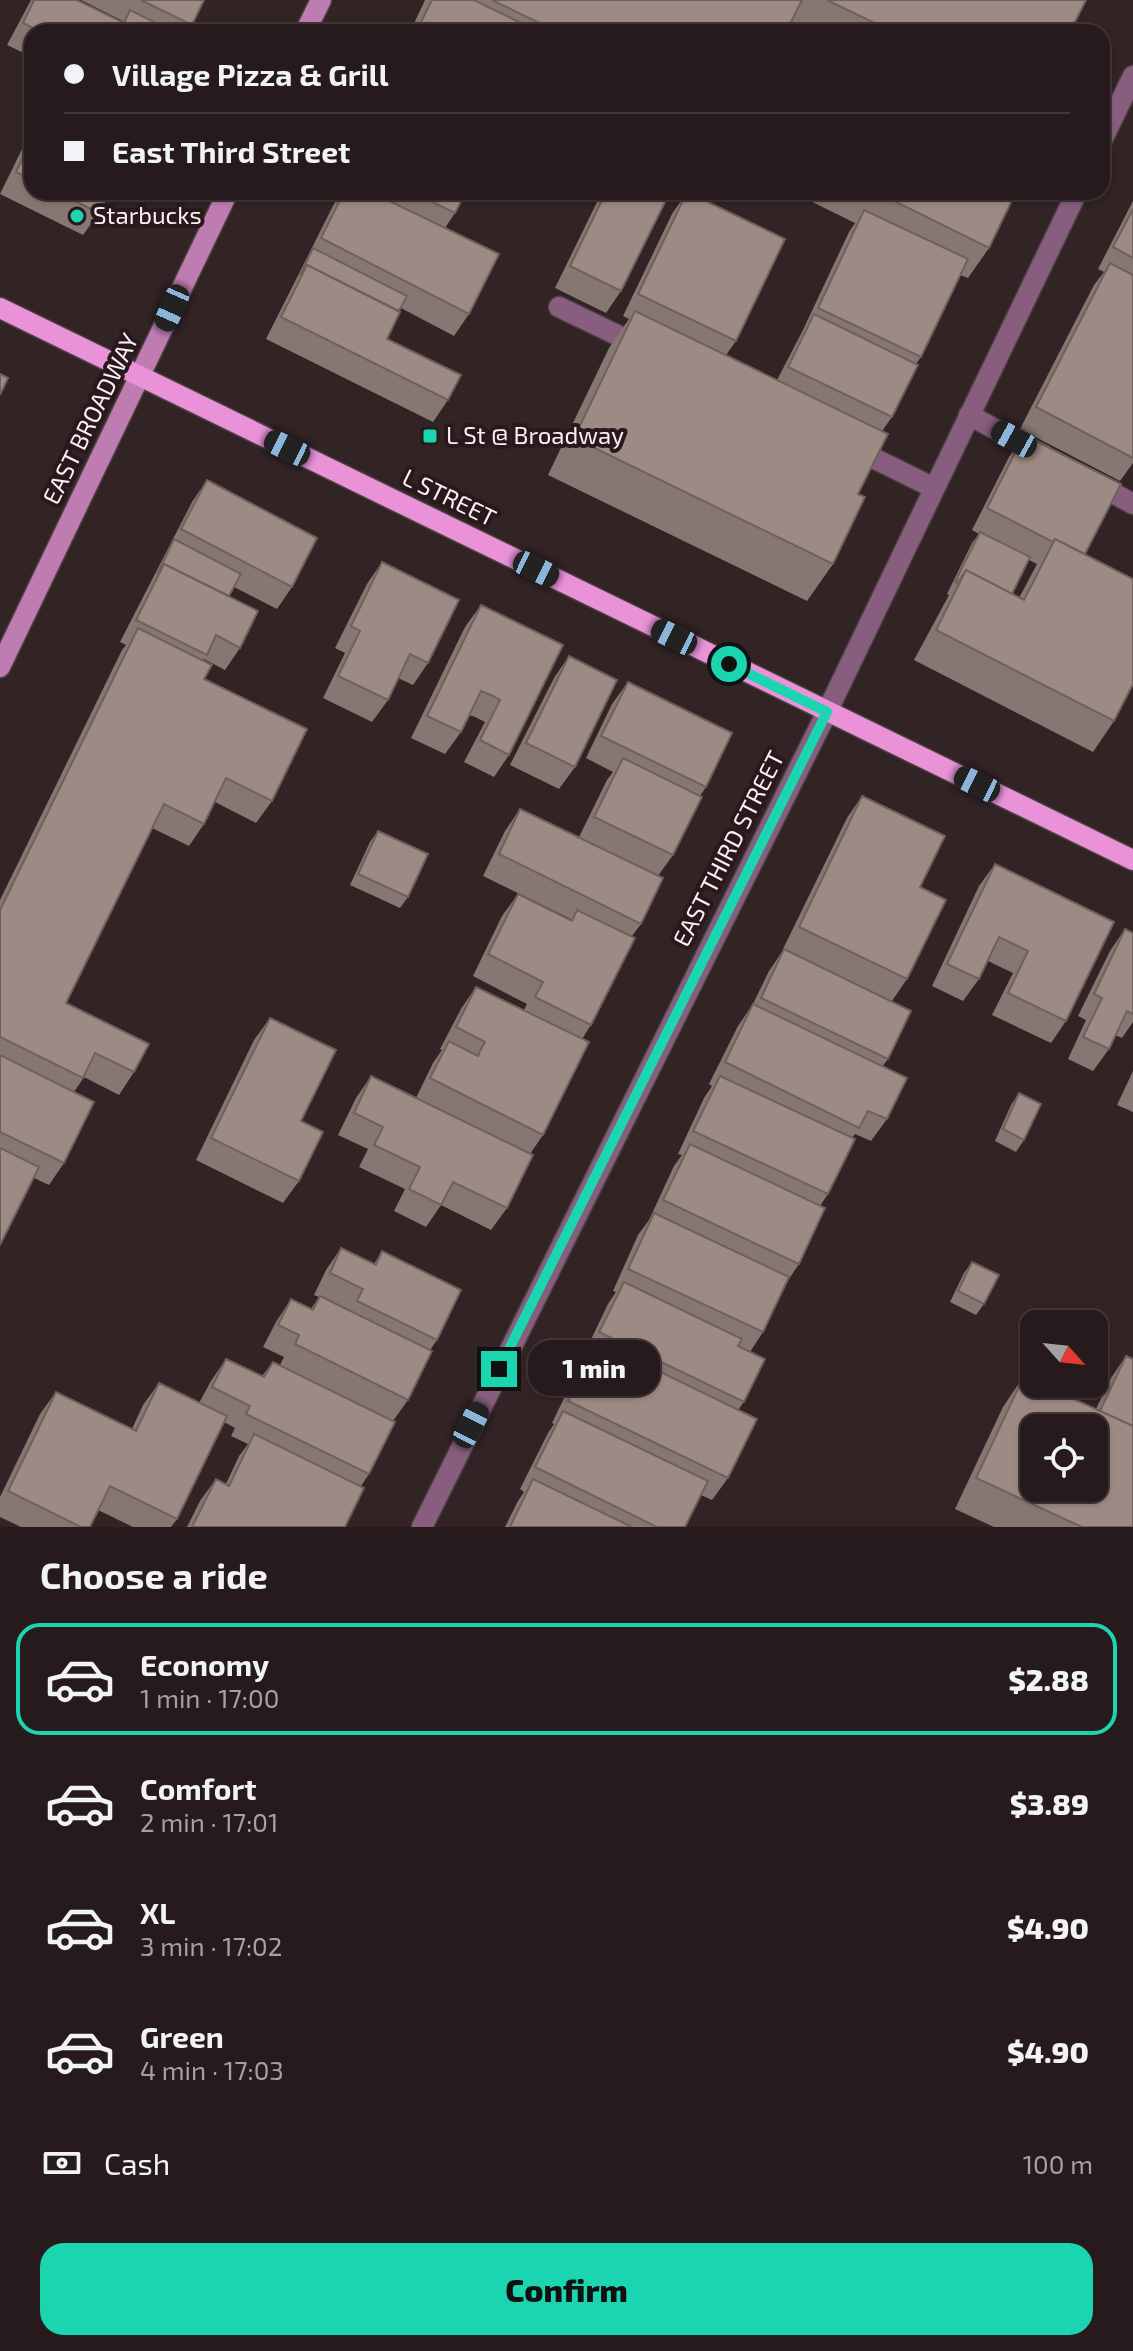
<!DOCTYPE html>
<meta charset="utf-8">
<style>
:root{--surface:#261a1c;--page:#2e2325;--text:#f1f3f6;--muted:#a4a1a3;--line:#42383b;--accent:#1bd5b1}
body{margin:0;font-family:"Exo 2",sans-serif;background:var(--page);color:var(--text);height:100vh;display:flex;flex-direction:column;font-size:30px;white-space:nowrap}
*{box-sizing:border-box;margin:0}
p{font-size:26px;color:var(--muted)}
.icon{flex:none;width:44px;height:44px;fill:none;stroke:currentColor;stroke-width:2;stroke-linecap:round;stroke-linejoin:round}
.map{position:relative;height:1527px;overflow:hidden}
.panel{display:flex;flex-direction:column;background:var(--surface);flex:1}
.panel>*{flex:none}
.hud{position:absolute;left:24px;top:24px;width:1086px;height:176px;border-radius:24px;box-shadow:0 2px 6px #0004,0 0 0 2px var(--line);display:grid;align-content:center;height:176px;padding:0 40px;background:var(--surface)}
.needle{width:52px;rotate:117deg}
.tools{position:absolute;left:1020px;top:1310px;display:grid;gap:16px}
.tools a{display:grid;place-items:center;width:88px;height:88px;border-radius:16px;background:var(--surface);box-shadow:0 2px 6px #0004,0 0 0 2px var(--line);font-size:40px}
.end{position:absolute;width:36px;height:36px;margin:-18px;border:10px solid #1bd5b1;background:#111;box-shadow:0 0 0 4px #111}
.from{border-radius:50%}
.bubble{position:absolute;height:56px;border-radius:24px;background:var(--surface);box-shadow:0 2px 6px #0004,0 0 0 2px var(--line);font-size:26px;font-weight:800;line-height:56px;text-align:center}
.car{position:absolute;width:24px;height:48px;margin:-24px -12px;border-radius:10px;box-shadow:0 0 6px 2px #0007;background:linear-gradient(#222 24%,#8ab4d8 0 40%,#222 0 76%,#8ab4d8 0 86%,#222 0)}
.hud b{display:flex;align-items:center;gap:28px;height:76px;font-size:30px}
.hud b+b{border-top:2px solid var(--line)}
.hud i{width:20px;height:20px;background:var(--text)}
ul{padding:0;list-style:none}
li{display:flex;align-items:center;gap:24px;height:112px;margin:0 16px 12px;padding:0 24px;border:4px solid transparent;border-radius:24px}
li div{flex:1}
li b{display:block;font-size:30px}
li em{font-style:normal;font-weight:800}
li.active{border-color:var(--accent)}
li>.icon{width:72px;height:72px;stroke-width:1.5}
h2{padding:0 40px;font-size:36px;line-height:96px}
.pay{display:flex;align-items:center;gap:20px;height:88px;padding:0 40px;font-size:30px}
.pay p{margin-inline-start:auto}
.action{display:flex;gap:16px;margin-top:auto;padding:16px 40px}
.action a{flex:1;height:92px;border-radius:24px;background:var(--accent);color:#111;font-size:32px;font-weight:800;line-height:92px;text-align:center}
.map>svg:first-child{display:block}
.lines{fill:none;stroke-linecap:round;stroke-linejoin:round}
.street-casing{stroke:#4e4042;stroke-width:23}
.secondary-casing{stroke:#4e4042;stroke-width:23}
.primary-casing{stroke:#4e4042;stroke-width:23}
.street{stroke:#885e7f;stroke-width:20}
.secondary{stroke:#bf7cb1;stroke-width:20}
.primary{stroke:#e992d8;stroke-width:20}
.wall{fill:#877772;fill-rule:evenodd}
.building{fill:#9d8a84;stroke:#6e615c;stroke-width:2;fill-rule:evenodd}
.route{stroke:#1bd5b1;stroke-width:10}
.poi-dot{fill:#1bd5b1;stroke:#28191c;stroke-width:3}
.labels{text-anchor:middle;stroke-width:8;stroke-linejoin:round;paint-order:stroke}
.poi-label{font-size:24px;fill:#fbf0f1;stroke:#28191c;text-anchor:start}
.street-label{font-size:24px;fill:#fbf0f1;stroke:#28191c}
</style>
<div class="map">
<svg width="1133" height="1527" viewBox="0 0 1133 1527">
<rect width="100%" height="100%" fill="#322325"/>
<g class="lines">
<g class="street-casing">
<g id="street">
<polyline points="1102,140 1133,76"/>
<polyline points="559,307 642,347"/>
<polyline points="969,415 1043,455"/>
<polyline points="851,447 934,488"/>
<polyline points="1093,482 1133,504"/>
<polyline points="422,1527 827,712 1077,192"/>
</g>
</g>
<g class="secondary-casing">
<g id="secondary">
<polyline points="305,32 321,0"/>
<polyline points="0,667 228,192"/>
</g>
</g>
<g class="primary-casing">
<polyline id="primary" points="0,308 1133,860"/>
</g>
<use href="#street" class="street"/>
<use href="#secondary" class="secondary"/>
<use href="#primary" class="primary"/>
</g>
<g class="wall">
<polygon points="31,0 77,0 122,22 123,21 81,0 204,0 187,32 32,32 32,57 7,45"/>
<polygon points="425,0 1086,0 1070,32 790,32 787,30 786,32 410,32"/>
<polygon points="32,104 32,126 23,122"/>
<polygon points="32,133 32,192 109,192 99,213 83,235 0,194 26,141"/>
<polygon points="330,192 466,192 455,213 445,228 469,314 454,336 401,308 387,339 448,400 433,422 266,339 334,204 338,197"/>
<polygon points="602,192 670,192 621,291 606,313 555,288"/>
<polygon points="687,192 736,341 726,355 777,380 803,330 849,232 855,223 792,192 1016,192 989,248 968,278 960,275 921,357 916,364 892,417 882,431 858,494 833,564 807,601 548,475 609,348 629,319 623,316 672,214"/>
<polygon points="1133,201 1133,463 1120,481 1020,429 1094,285 1104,272 1098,269"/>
<path d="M1024,435l61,119 29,167 -21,31 -179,-92 35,-65 -2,-1 25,-51 7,-9 -7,-4 37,-73zM1029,560l8,4 -18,34 -7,-4z"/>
<polygon points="207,480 292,587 277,609 234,587 229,596 240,648 225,670 204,659 203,660 204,679 272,801 256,823 215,802 204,824 189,846 152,828 66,1003 134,1072 119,1095 84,1077 74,1092 64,1163 49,1185 34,1178 0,1245 0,900 122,650 126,645 120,642 192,502"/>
<polygon points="382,562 428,663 413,685 398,678 388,700 372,722 323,698 345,653 335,648 367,584"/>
<polygon points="481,605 563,645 509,755 494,777 464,762 485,722 475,717 469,715 461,732 445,754 411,738 465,627"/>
<polygon points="569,656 575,767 559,789 510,765 554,678"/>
<polygon points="628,682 706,787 700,796 673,855 658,876 641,924 632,936 591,1025 582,1039 543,1135 530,1154 507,1208 491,1230 441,1205 426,1227 394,1211 405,1189 359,1167 368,1149 338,1135 356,1098 371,1076 416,1098 433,1063 442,1050 440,1049 461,1009 476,987 524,1010 527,1004 473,976 502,916 518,894 570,920 571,919 483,876 505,831 520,809 579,837 607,780 613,772 586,758 612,704"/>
<polygon points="862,796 920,887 907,979 892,1001 888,1059 882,1067 887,1119 871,1141 855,1134 852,1138 828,1194 820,1206 799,1264 789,1279 763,1332 750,1352 744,1402 738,1410 728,1478 712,1500 701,1495 685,1527 505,1527 518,1501 524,1492 520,1489 548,1433 554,1424 552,1423 581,1363 586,1356 584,1354 608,1304 616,1292 613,1291 638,1235 649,1220 674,1166 682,1155 678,1154 704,1098 712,1086 709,1084 738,1026 753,1004 769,971 784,949 783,949 847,818"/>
<polygon points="378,831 408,897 400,908 350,885 370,842"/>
<polygon points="995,864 1066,1021 1051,1043 992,1015 1013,973 988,961 979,979 963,1001 932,986 979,886"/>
<polygon points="1125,929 1133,933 1133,1022 1122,1038 1115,1035 1109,1049 1093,1071 1068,1059 1086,1020 1078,1016 1110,951"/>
<polygon points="270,1018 301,1121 299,1181 283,1203 196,1160 254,1040"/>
<polygon points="1133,1071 1133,1112 1117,1105"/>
<polygon points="1019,1093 1024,1140 1016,1152 995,1141 1011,1105"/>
<polygon points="341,1248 374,1264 382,1251 437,1340 430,1350 408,1400 393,1421 369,1474 361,1486 345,1527 187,1527 200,1501 216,1479 226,1484 239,1456 248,1444 231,1436 235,1428 224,1422 177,1519 171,1527 133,1527 98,1510 90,1527 21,1527 0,1517 0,1497 40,1414 56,1392 132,1429 143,1405 159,1383 199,1403 211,1381 226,1359 262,1376 273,1362 280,1365 284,1357 263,1347 276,1322 291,1299 311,1309 319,1297 314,1295 326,1270"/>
<polygon points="972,1262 984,1304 976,1315 950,1302 964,1273"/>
<polygon points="1126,1356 1133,1527 994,1527 955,1509 1003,1407 1024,1376 1096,1409 1111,1378"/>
</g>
<g class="building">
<polygon points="34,0 77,0 124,23 130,10 174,32 41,32 23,23"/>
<polygon points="141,0 204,0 192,25"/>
<polygon points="432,0 474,0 539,32 416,32"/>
<polygon points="492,0 802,0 786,32 558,32"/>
<polygon points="827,0 1086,0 1070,32 893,32"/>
<polygon points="32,139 32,180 16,172"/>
<polygon points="57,192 109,192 99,213"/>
<polygon points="344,192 371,192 499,254 469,314 321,238"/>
<polygon points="412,192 466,192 455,213"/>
<polygon points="606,192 670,192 621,291 570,266"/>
<polygon points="687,192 785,239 736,341 638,294"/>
<polygon points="876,192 1016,192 989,248"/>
<polygon points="1133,209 1133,258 1113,247"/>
<polygon points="864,210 968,259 921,357 818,308"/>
<polygon points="313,248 407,296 399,311 307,265 300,275"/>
<polygon points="1110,263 1133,275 1133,458 1036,407"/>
<polygon points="307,265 400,312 387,339 461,375 448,400 281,317"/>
<polygon points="635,311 888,434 858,494 865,497 833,564 574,438"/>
<polygon points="814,314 918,365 892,417 788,367"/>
<polygon points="0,374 8,378 0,395"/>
<polygon points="1024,435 1121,484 1085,554 1055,539 1053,542 987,508"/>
<polygon points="207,480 317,538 292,587 181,529"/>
<polygon points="980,532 1030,557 1012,594 966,570 957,583 955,582"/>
<polygon points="174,539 241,574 229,596 164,564 157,575"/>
<polygon points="1055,539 1133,579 1133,684 1114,721 936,630 966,570 1024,600"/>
<polygon points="382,562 459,600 428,663 410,654 388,700 338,676 360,631 351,626"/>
<polygon points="164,564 258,611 240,648 216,635 207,655 136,620"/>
<polygon points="481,605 563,645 509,755 480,740 500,700 491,695 481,691 461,732 427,716"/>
<polygon points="138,628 212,665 204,679 307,729 272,801 226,778 204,824 164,804 66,1003 149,1044 134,1072 95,1053 83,1078 0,1037 0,910"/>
<polygon points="569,656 617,680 575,767 526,743"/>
<polygon points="628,682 732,733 706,787 601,736"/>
<polygon points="623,758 702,797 673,855 594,817"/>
<polygon points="862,796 945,836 920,887 946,900 907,979 799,927"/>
<polygon points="520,809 663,878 641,924 499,854"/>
<polygon points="378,831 428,854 408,897 358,874"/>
<polygon points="995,864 1114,922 1066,1021 1008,993 1028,951 999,937 979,979 947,964"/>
<polygon points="518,894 572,921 577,910 635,938 591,1025 535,997 543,982 488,954"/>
<polygon points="1125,929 1133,933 1133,1014 1127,1011 1109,1049 1083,1037 1102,998 1094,994"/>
<polygon points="784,949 911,1011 888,1059 761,998"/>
<polygon points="476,987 589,1042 543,1135 430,1078 449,1041 478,1056 480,1051 485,1042 456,1027"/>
<polygon points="753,1004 907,1078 887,1119 868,1111 859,1128 725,1062"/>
<polygon points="270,1018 336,1050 301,1121 323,1132 299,1181 211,1138"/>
<polygon points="0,1055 94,1102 64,1163 0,1132"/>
<polygon points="371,1076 533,1155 507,1208 453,1182 441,1205 409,1189 420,1167 374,1145 383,1127 354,1113"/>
<polygon points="720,1076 855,1139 828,1194 693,1131"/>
<polygon points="1019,1093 1041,1104 1024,1140 1003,1129"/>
<polygon points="690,1144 825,1208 799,1264 663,1200"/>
<polygon points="0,1148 39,1167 0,1245"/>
<polygon points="654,1213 789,1277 763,1332 628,1269"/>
<polygon points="341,1248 376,1265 382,1251 461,1290 437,1340 357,1301 363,1289 330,1273"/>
<polygon points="972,1262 999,1275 984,1304 958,1291"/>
<polygon points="624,1282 742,1339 738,1346 765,1359 744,1402 599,1332"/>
<polygon points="320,1296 432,1351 408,1400 295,1344 299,1335 278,1325 291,1299 313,1310"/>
<polygon points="597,1341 757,1419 728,1478 568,1401"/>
<polygon points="1126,1356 1133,1359 1133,1426 1100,1411"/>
<polygon points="226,1359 264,1377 273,1362 395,1422 369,1474 246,1414 250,1406 212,1387"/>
<path d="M1024,1376l10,5v3h7l92,42v101h-51l-106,-49zM1034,1428h60v60h-60z"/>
<polygon points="159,1383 227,1416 177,1519 110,1486 90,1527 81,1527 8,1491 56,1392 136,1431"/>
<polygon points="563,1411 708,1481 685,1527 657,1527 535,1467"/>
<polygon points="254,1434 364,1488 345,1527 192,1527 216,1479 229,1486"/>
<polygon points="533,1479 632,1527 510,1527"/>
</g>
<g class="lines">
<polyline class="route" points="499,1369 827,712 729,664"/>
</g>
<g class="poi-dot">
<circle cx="77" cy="216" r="8"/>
<rect x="422" y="428" width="16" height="16" rx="4"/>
</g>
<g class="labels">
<g class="poi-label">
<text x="93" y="224">Starbucks</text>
<text x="446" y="444">L St @ Broadway</text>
</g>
<g class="street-label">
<text transform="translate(91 419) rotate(-64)" y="8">EAST BROADWAY</text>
<text transform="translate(449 498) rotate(26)" y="8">L STREET</text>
<text transform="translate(729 849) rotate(-63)" y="8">EAST THIRD STREET</text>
</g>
</g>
</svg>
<div class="tools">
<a><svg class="needle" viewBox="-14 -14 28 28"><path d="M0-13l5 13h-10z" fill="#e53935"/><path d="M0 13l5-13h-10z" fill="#a4a1a3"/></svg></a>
<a><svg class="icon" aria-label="locate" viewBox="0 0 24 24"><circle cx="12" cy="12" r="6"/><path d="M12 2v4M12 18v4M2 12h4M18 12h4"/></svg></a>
</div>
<i class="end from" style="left:729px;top:664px"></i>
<i class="end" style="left:499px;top:1369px"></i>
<div class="bubble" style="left:528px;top:1340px;width:132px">1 min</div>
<i class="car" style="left:172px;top:308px;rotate:204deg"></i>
<i class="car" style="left:1014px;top:439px;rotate:299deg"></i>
<i class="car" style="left:287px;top:448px;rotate:296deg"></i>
<i class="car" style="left:536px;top:569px;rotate:116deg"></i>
<i class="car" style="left:674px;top:637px;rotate:296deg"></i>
<i class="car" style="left:977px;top:784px;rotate:296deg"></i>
<i class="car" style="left:471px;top:1425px;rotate:27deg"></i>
<div class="hud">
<b><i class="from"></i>Village Pizza &amp; Grill</b>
<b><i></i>East Third Street</b>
</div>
</div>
<section class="panel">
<h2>Choose a ride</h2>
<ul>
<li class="active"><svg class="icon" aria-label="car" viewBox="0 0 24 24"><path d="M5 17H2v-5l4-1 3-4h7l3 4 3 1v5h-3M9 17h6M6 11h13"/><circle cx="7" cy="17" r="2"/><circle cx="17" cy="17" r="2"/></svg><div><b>Economy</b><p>1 min · 17:00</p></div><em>$2.88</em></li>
<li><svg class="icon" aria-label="car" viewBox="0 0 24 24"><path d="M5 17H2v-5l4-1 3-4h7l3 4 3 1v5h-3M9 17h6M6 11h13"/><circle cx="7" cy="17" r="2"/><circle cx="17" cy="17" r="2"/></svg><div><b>Comfort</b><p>2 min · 17:01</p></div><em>$3.89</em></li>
<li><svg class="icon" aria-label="car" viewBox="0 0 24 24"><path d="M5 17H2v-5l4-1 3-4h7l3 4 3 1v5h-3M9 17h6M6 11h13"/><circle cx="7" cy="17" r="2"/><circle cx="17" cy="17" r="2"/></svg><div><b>XL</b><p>3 min · 17:02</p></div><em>$4.90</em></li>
<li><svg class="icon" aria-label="car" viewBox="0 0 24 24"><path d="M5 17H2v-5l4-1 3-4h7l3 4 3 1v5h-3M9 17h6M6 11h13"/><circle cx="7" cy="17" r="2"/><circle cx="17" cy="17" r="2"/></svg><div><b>Green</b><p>4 min · 17:03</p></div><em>$4.90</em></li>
</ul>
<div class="pay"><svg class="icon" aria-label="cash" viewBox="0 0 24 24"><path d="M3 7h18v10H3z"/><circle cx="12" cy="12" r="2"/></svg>Cash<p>100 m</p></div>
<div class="action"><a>Confirm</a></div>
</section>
